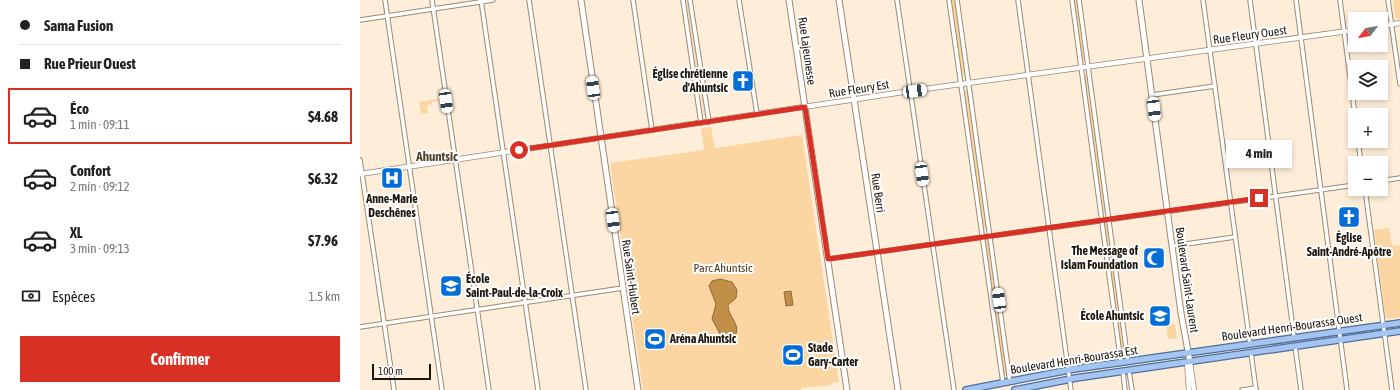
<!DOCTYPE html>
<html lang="fr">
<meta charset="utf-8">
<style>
:root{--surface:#fff;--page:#f6f6f6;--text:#222;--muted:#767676;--line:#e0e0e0;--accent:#d93025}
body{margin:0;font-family:"Asap Condensed",sans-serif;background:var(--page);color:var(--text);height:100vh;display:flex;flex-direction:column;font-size:15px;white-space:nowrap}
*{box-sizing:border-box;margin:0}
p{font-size:13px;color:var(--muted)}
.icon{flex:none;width:22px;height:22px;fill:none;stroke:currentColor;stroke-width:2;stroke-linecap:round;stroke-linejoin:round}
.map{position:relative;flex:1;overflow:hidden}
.drawer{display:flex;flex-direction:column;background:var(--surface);width:360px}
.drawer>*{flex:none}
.guide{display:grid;align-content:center;height:88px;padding:0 20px;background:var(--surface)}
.needle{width:26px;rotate:239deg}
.fabs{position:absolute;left:988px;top:12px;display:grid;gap:8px}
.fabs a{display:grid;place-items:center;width:40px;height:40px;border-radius:0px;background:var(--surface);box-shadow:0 2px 6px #0003;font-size:20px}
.scale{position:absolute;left:12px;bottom:10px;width:59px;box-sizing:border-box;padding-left:4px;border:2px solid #1e170e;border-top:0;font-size:11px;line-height:14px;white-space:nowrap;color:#1e170e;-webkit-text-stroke:3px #fff;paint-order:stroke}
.end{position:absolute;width:18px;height:18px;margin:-9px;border:5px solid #d93025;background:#fff;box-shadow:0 0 0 2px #fff}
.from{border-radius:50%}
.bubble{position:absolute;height:28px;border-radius:0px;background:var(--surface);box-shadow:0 2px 6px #0003;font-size:13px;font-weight:700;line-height:28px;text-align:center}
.car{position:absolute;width:12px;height:24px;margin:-12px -6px;border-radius:5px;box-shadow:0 0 3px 1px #0007;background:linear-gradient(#fff 24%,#345 0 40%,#fff 0 76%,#345 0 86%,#fff 0)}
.guide b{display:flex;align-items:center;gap:14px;height:38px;font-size:15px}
.guide b+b{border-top:1px solid var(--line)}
.guide i{width:10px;height:10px;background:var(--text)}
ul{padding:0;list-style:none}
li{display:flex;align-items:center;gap:12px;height:56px;margin:0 8px 6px;padding:0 12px;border:2px solid transparent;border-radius:0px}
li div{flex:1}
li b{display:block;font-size:15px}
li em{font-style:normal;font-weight:700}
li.selected{border-color:var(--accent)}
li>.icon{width:36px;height:36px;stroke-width:1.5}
.pay{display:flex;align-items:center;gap:10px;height:44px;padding:0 20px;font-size:15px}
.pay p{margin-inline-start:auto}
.action{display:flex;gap:8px;margin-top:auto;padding:8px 20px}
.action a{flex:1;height:46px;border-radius:0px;background:var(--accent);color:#fff;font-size:16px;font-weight:700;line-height:46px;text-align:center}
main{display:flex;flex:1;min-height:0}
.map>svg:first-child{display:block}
.green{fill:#fbd5a2}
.water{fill:#c18f48;stroke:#906b37}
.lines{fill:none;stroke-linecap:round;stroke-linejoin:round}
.minor-casing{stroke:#9d8a72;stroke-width:5.5}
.tertiary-casing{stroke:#9d8a72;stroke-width:6}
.secondary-casing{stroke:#9d8a72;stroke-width:7}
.primary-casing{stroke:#4d6f9b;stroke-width:8}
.minor{stroke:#fff;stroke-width:3.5}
.tertiary{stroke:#fff;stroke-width:4.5}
.secondary{stroke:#fff;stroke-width:5}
.primary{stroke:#a4c5f1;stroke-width:5.5}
.route{stroke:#d93025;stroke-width:5}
.labels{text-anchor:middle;stroke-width:4;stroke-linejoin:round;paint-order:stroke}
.street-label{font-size:12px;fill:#1e170e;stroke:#fff}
.poi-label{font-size:12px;font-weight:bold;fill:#1e170e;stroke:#fff;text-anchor:end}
.park-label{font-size:12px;fill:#493415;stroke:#fff}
.neighbourhood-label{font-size:13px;font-weight:bold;fill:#55442e;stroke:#fff}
</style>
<main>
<section class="drawer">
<div class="guide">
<b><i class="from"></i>Sama Fusion</b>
<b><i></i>Rue Prieur Ouest</b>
</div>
<ul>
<li class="selected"><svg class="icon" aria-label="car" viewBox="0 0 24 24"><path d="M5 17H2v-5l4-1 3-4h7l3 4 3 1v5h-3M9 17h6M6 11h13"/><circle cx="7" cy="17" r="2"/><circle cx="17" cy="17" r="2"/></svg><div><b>Éco</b><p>1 min · 09:11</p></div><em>$4.68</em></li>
<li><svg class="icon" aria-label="car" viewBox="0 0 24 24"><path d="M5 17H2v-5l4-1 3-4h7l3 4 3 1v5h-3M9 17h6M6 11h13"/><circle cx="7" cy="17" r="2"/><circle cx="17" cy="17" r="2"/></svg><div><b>Confort</b><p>2 min · 09:12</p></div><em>$6.32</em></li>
<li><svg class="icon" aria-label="car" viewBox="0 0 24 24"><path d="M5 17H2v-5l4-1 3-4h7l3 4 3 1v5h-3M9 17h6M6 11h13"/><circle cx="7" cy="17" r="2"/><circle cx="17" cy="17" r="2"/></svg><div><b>XL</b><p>3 min · 09:13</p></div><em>$7.96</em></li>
</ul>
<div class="pay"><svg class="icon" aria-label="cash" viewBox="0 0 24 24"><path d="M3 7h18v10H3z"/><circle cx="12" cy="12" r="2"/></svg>Espèces<p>1.5 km</p></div>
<div class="action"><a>Confirmer</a></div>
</section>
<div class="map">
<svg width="1040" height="390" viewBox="0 0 1040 390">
<rect width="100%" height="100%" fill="#feedd8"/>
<g class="green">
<polygon points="326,0 327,0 345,116 344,116"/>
<polygon points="591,0 595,0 605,74 603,76 601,74"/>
<polygon points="714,0 717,0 725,61 722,61"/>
<polygon points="1033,0 1040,0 1040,19 1035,18"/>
<polygon points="724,74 727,74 746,212 743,213"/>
<polygon points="607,90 627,227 623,229 604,91"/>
<polygon points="82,98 83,100 72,102 72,104 67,105 68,113 61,114 59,102"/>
<polygon points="351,127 355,148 442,135 479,382 471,383 471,385 441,388 441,390 283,390 250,163 344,150 341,128"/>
<polygon points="744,224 748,224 765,354 762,355"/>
<polygon points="1029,228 1032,246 1040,245 1040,317 1028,319 1025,315 1014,230"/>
<polygon points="625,241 629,241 648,375 644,376"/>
<polygon points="815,324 817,338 808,339 806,325"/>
</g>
<g class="water">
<path d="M360,279l12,3 5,8 -1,8 -8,7c0,12 12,18 8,29l-4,4 -12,-4 -8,-15 4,-15 -7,-18 3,-5z"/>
<polygon points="431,291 433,305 426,306 424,292"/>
</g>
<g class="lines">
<g class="minor-casing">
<g id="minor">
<polyline points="25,0 82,390"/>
<polyline points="72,0 129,390"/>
<polyline points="121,0 178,390"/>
<polyline points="169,0 226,390"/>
<polyline points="273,0 292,130"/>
<polyline points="323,0 341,123"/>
<polyline points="330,0 349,122"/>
<polyline points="379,0 397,114"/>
<polyline points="537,0 594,390"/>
<polyline points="589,0 643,383"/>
<polyline points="597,0 650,382"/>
<polyline points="658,0 711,390"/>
<polyline points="712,0 761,363"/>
<polyline points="719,0 768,362"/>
<polyline points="843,0 890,344"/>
<polyline points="890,0 934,337"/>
<polyline points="936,0 987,390"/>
<polyline points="980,0 995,115"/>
<polyline points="1028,0 1040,84"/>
<polyline points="0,20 133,0"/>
<polyline points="792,95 855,86"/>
<polyline points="998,141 1001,163"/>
<polyline points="0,160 34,390"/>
<polyline points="1021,181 1040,178"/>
<polyline points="1005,189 1032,390"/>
<polyline points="812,246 875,237"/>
<polyline points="468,259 995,185"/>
<polyline points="0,327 263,288"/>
<polyline points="935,346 941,390"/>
<polyline points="891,353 896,390"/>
<polyline points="769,371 772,390"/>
<polyline points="763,372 765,390"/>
<polyline points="882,390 896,388"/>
</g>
</g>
<g class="tertiary-casing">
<g id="tertiary">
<polyline points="1021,26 1040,23"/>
<polyline points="0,174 550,91 995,30"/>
<polyline points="827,362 829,390"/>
<polyline points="830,362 834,390"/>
</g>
</g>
<g class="secondary-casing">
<g id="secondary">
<polyline points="221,0 278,390"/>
<polyline points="429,0 487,390"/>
<polyline points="479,0 538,390"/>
<polyline points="779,0 821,313 830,362"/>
</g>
</g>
<g class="primary-casing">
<g id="primary">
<polyline points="606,390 714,369 1040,323"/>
<polyline points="655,390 716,378 1040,331"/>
</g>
</g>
<use href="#minor" class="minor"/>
<use href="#tertiary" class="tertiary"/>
<use href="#secondary" class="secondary"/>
<use href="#primary" class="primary"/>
</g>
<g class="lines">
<polyline class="route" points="159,150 445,107 468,259 899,198"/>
</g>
<defs>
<g id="church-square" transform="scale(1.15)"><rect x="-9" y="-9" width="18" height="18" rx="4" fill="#046ed6" stroke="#fff"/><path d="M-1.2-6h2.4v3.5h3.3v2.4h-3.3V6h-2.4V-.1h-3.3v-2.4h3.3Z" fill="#fff"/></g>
<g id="hospital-square" transform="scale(1.15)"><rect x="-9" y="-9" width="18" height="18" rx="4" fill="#046ed6" stroke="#fff"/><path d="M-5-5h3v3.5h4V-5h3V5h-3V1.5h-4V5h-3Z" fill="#fff"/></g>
<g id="mosque-square" transform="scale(1.15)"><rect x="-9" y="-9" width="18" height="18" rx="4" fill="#046ed6" stroke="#fff"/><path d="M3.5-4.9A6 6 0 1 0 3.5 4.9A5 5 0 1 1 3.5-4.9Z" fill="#fff"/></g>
<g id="school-square" transform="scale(1.15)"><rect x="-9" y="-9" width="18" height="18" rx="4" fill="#046ed6" stroke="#fff"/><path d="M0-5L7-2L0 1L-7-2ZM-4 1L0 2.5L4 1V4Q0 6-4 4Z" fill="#fff"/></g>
<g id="stadium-square" transform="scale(1.15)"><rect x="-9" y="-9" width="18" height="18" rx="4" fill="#046ed6" stroke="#fff"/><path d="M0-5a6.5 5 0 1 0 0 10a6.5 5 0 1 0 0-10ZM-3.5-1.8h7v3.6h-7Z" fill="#fff"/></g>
</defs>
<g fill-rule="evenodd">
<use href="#church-square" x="383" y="81"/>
<use href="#hospital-square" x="32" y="178"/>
<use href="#church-square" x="989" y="217"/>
<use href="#mosque-square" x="794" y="258"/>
<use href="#school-square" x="91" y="286"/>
<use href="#school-square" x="800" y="316"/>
<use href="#stadium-square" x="295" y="339"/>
<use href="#stadium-square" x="433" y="355"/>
</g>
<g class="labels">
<g class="street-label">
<text transform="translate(890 35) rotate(-8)" y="4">Rue Fleury Ouest</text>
<text transform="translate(447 51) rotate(82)" y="4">Rue Lajeunesse</text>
<text transform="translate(499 89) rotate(-9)" y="4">Rue Fleury Est</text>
<text transform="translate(518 193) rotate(82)" y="4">Rue Berri</text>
<text transform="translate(271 277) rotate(82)" y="4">Rue Saint-Hubert</text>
<text transform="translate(827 280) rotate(82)" y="4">Boulevard Saint-Laurent</text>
<text transform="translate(932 327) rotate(-8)" y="4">Boulevard Henri-Bourassa Ouest</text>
<text transform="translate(714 360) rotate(-9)" y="4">Boulevard Henri-Bourassa Est</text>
</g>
<g class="poi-label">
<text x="368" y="78">Église chrétienne<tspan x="368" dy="14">d'Ahuntsic</tspan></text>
<text x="32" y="203" text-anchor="middle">Anne-Marie<tspan x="32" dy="14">Deschênes</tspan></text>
<text x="989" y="242" text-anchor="middle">Église<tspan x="989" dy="14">Saint-André-Apôtre</tspan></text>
<text x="778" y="255">The Message of<tspan x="778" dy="14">Islam Foundation</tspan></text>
<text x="106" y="283" text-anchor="start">École<tspan x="106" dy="14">Saint-Paul-de-la-Croix</tspan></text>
<text x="784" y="320">École Ahuntsic</text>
<text x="310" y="343" text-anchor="start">Aréna Ahuntsic</text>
<text x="448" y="352" text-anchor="start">Stade<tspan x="448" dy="14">Gary-Carter</tspan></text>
</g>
<g class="park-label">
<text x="363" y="272">Parc Ahuntsic</text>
</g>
<g class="neighbourhood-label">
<text x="77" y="161">Ahuntsic</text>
</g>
</g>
</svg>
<div class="fabs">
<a><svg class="needle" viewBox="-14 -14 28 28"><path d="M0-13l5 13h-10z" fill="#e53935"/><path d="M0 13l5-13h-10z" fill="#767676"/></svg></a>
<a><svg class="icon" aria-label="layers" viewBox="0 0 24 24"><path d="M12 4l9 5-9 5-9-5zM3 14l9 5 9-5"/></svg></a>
<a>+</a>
<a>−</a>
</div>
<div class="scale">100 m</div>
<i class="end from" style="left:159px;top:150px"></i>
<i class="end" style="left:899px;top:198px"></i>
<div class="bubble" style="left:866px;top:140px;width:66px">4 min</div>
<i class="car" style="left:233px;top:88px;rotate:352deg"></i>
<i class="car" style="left:555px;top:91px;rotate:82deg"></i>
<i class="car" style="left:86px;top:101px;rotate:172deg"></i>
<i class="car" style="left:794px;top:109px;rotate:173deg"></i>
<i class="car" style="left:562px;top:174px;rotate:172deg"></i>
<i class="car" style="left:253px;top:220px;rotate:172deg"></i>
<i class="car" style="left:639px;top:300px;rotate:352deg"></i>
</div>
</main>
